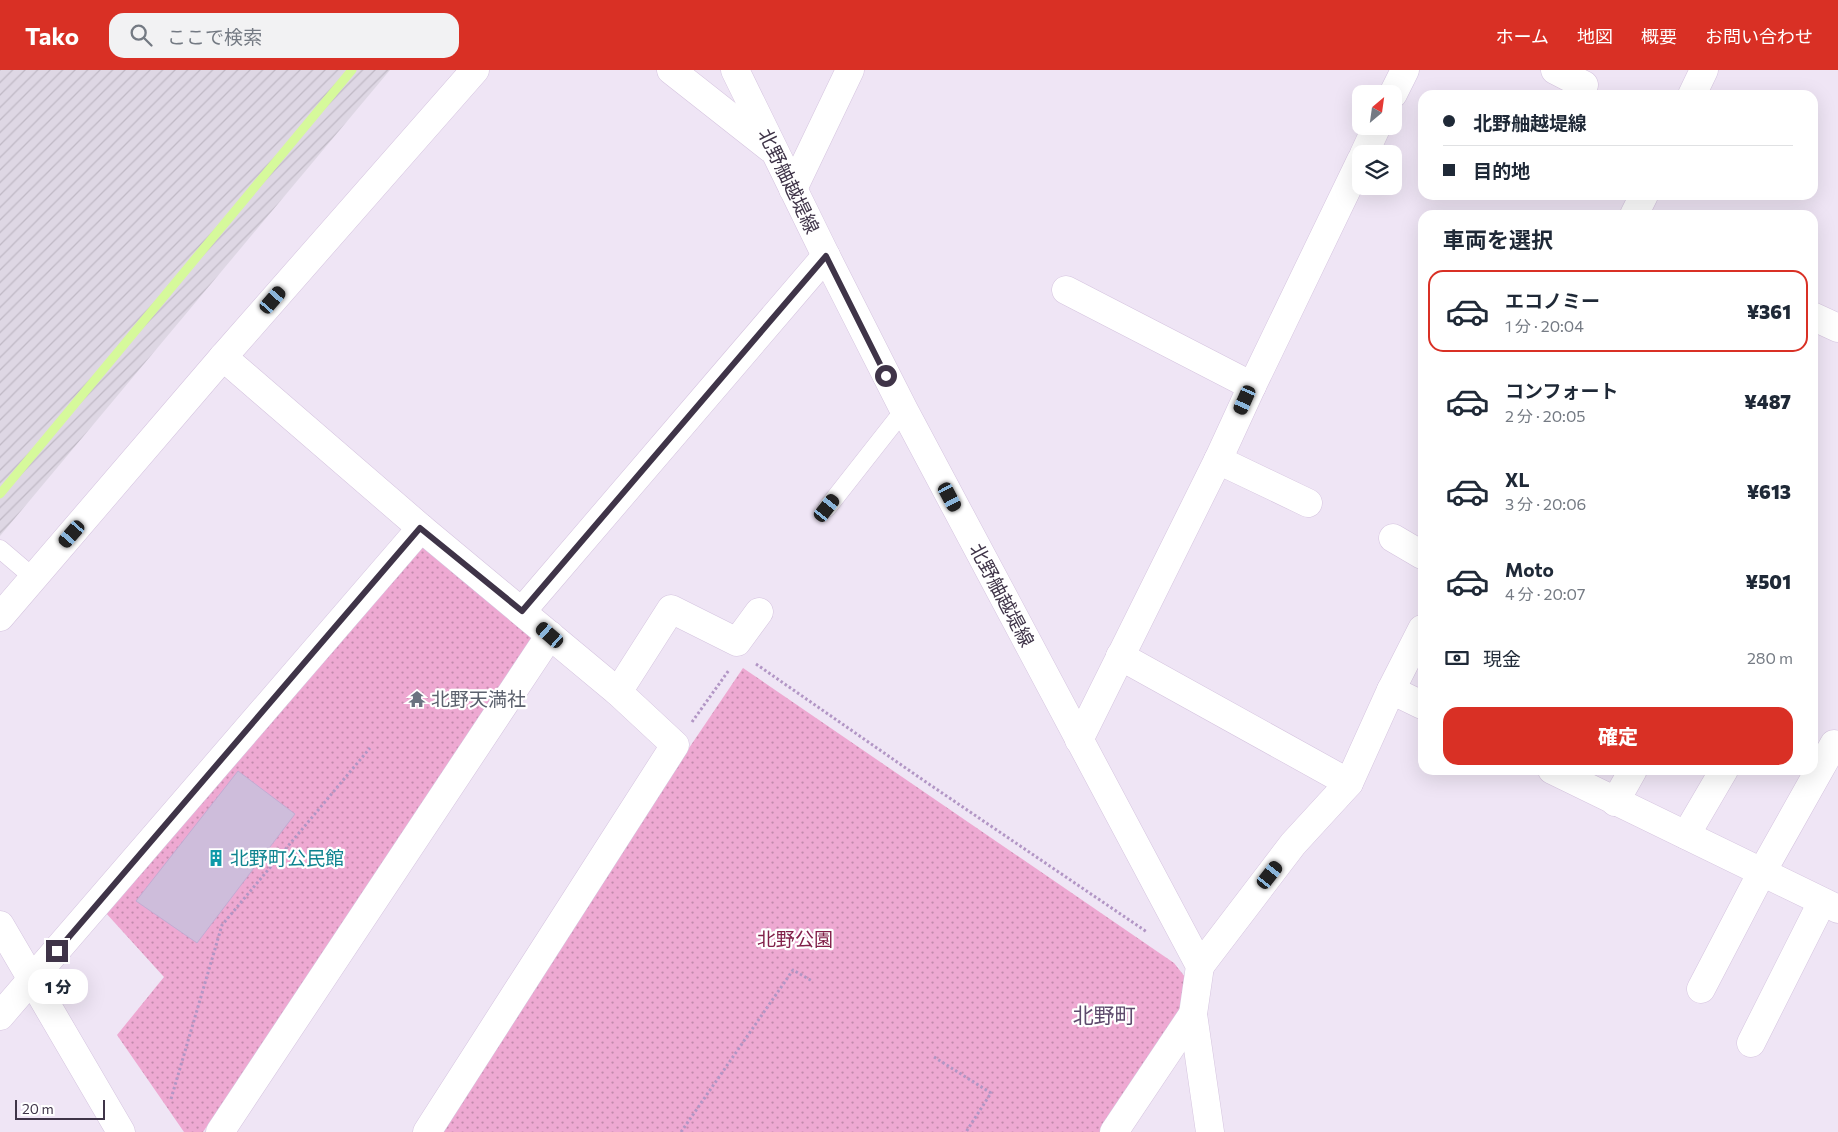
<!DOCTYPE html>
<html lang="ja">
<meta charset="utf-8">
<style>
:root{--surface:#fff;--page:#f2f2f3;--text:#1f2937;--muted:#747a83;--line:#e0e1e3;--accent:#d93025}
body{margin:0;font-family:Commissioner,"Noto Sans JP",sans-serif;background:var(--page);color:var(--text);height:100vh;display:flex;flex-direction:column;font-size:19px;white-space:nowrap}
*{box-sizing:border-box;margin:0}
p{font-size:16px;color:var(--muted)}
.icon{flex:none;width:28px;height:28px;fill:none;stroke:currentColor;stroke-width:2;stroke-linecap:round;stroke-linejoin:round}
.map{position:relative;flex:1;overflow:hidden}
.panel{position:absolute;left:1418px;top:140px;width:400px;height:565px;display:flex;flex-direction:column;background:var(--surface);border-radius:15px;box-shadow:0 5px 20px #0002}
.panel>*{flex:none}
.hud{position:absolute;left:1418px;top:20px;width:400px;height:110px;border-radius:15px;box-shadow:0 5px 20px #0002;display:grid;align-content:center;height:110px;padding:0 25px;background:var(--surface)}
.needle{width:32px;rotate:29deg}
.controls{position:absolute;left:1352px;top:15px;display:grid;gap:10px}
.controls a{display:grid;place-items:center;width:50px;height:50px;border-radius:10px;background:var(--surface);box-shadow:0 5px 20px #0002;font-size:25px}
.scale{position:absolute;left:15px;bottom:12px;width:90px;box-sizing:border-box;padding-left:5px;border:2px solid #3f3448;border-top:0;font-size:14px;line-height:18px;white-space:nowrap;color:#3f3448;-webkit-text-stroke:4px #fff;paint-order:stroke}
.end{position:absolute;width:22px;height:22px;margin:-11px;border:6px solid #3f3448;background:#fff;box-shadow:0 0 0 2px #fff}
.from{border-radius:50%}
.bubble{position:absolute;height:35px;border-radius:15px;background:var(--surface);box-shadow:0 5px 20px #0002;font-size:16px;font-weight:800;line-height:35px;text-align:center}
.car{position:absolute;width:15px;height:30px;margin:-15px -8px;border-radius:6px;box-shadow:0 0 4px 1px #0007;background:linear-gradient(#222 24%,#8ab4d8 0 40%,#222 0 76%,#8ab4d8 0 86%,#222 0)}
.hud b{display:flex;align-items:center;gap:18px;height:48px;font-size:19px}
.hud b+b{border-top:1px solid var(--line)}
.hud i{width:12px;height:12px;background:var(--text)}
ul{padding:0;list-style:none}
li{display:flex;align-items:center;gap:15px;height:82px;margin:0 10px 8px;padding:0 15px;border:2px solid transparent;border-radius:15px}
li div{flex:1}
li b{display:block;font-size:19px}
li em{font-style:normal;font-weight:800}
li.on{border-color:var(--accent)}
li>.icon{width:45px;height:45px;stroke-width:1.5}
h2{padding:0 25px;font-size:22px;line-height:60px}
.pay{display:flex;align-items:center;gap:12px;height:55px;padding:0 25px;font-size:19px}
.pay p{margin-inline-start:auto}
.action{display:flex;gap:10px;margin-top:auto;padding:10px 25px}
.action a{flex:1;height:58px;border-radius:15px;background:var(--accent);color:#fff;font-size:20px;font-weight:800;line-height:58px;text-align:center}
header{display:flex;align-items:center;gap:30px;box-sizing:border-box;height:70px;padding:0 25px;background:var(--accent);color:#fff}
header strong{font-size:24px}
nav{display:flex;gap:28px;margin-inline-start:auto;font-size:18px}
.search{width:350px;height:45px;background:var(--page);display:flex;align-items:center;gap:12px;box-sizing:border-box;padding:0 18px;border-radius:15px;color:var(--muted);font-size:19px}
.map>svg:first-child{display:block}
.industrial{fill:url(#industrial-furrows)}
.park{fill:url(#park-dots)}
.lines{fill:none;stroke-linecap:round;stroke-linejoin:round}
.stream{stroke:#d6f99b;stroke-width:9}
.building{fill:#cebddb;stroke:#c2acd3}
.service-casing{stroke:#d5c4df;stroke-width:19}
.minor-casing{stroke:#d5c4df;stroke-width:29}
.tertiary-casing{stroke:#d5c4df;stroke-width:29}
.path{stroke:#b296c5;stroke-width:3;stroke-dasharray:2.5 2.5;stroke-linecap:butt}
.service{stroke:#fff;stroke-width:18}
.minor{stroke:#fff;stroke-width:28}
.tertiary{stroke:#fff;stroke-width:28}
.route{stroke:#3f3448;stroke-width:6}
.labels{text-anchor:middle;stroke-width:4.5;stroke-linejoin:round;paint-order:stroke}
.street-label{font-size:19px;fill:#3f3448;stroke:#fff}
.worship-label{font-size:19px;fill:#5b616d;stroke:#fff;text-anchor:start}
.culture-label{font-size:19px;fill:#0d838f;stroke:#fff;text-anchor:start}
.park-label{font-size:19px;fill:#812049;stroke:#fff}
.quarter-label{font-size:21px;fill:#5d4a6c;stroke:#fff}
</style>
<header>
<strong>Tako</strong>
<div class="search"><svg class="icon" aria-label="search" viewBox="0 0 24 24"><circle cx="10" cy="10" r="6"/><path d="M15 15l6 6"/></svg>ここで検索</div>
<nav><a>ホーム</a><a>地図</a><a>概要</a><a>お問い合わせ</a></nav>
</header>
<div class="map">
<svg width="1838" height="1062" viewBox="0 0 1838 1062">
<defs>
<pattern id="industrial-furrows" width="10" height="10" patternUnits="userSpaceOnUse" patternTransform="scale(1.25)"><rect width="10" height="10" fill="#ded7e4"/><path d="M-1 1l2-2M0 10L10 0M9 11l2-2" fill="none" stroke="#c0b9c5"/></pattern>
<pattern id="park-dots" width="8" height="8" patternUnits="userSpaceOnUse" patternTransform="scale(1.25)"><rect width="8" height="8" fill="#eea9d2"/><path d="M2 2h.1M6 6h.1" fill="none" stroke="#c28aac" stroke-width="1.8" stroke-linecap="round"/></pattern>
</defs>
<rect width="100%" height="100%" fill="#efe5f5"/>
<polygon class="industrial" points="0,0 390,0 0,466"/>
<g class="park">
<polygon points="421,470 538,564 203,1062 184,1062 117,965 164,907 105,842"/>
<polygon points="743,598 1174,893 1189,912 1181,943 1101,1062 430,1062"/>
</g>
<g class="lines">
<polyline class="stream" points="0,424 352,0"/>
</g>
<polygon class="building" points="238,701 295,744 197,873 136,831"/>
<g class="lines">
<g class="service-casing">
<g id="service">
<polyline points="827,438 904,340"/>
<polyline points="0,479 34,508"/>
</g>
</g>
<g class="minor-casing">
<g id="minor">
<polyline points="671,0 770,78"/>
<polyline points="735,0 826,186 904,340 1200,896 1193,944 1210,1062"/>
<polyline points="1555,0 1584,15"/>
<polyline points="1393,24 1405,0"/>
<polyline points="1692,25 1704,0"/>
<polyline points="1364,84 1377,56"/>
<polyline points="793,119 850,0"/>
<polyline points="1634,145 1644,125"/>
<polyline points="1066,220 1252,316"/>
<polyline points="1812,246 1838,258"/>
<polyline points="223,287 421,458 618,622 675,675 427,1062"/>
<polyline points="1218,390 1308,433"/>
<polyline points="1393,468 1422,485"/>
<polyline points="522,541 826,186"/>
<polyline points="1120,586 1349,713"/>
<polyline points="1391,620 1422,635"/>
<polyline points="618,622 671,539 737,572 759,542"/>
<polyline points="1079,670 1218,390 1252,316 1361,90"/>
<polyline points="1552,700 1838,839"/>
<polyline points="1615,732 1633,700"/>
<polyline points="1686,765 1724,700"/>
<polyline points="0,855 121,1062"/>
<polyline points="1200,896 1293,774 1349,713 1391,620 1422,559"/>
<polyline points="1701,919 1762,802 1834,674"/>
<polyline points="0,946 421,458"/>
<polyline points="1751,973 1822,832"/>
<polyline points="220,1062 550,565"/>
<polyline points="1114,1062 1193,944"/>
</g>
</g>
<g class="tertiary-casing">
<polyline id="tertiary" points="0,547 223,287 475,0"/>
</g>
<g class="path">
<polyline points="756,594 923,710 1147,862"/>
<polyline points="692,652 729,600"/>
<polyline points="934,987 991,1023 966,1062"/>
<polyline points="171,1029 222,855 370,678"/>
<polyline points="681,1062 793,900 812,911"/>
</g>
<use href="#service" class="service"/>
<use href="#minor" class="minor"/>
<use href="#tertiary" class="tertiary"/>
</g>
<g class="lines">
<polyline class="route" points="57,881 420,458 522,541 826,186 886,306"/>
</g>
<defs>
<g id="temple-bare" transform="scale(1.35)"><path d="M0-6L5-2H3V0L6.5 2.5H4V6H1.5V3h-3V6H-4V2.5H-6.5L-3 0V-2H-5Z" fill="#6b7280" stroke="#fff" stroke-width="2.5" paint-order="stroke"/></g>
<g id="building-bare" transform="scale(1.35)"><path d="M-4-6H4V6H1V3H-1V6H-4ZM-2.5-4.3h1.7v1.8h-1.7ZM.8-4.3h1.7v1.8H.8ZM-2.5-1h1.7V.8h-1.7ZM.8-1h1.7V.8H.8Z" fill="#0f9aa8" stroke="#fff" stroke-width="2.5" paint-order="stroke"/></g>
</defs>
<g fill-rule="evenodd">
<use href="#temple-bare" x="417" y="629"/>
<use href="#building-bare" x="216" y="788"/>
</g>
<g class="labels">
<g class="street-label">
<text transform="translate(789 111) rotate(64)" y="7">北野舳越堤線</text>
<text transform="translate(1002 525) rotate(62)" y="7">北野舳越堤線</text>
</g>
<g class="worship-label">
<text x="431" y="636">北野天満社</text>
</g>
<g class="culture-label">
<text x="230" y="795">北野町公民館</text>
</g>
<g class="park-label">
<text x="795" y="876">北野公園</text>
</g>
<g class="quarter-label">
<text x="1104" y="953">北野町</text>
</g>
</g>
</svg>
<div class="controls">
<a><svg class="needle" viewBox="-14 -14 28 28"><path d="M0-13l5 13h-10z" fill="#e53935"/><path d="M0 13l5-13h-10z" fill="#747a83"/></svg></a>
<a><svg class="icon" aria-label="layers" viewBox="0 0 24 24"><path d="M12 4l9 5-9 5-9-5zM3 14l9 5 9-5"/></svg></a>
</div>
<div class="scale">20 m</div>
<i class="end from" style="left:886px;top:306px"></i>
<i class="end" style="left:57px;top:881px"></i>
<div class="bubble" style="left:28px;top:899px;width:60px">1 分</div>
<i class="car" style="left:273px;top:230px;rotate:41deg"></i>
<i class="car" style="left:1245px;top:330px;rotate:204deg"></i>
<i class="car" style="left:950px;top:427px;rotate:152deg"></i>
<i class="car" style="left:827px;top:438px;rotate:38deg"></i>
<i class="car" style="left:72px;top:464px;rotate:221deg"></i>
<i class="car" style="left:550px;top:565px;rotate:311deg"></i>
<i class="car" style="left:1270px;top:805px;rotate:38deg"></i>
<div class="hud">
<b><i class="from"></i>北野舳越堤線</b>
<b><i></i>目的地</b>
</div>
<section class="panel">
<h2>車両を選択</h2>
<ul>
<li class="on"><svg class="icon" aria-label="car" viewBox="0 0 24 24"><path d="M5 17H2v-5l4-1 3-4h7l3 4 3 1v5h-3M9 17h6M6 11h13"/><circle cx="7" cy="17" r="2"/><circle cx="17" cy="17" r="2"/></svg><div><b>エコノミー</b><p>1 分 · 20:04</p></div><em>¥361</em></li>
<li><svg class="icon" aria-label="car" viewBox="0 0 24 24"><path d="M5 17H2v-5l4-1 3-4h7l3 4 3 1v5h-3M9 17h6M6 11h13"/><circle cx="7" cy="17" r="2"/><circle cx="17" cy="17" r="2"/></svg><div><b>コンフォート</b><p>2 分 · 20:05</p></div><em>¥487</em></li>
<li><svg class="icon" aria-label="car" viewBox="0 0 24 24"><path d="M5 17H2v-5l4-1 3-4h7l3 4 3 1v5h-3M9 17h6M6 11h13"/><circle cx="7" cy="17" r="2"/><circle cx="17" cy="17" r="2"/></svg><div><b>XL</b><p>3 分 · 20:06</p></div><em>¥613</em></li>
<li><svg class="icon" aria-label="car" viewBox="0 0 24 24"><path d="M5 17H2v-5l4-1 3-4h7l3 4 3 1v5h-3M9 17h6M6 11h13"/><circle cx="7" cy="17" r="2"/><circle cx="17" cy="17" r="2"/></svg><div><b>Moto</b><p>4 分 · 20:07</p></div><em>¥501</em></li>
</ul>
<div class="pay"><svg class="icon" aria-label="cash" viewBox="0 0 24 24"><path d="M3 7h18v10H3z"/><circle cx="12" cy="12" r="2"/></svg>現金<p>280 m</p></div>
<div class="action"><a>確定</a></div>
</section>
</div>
